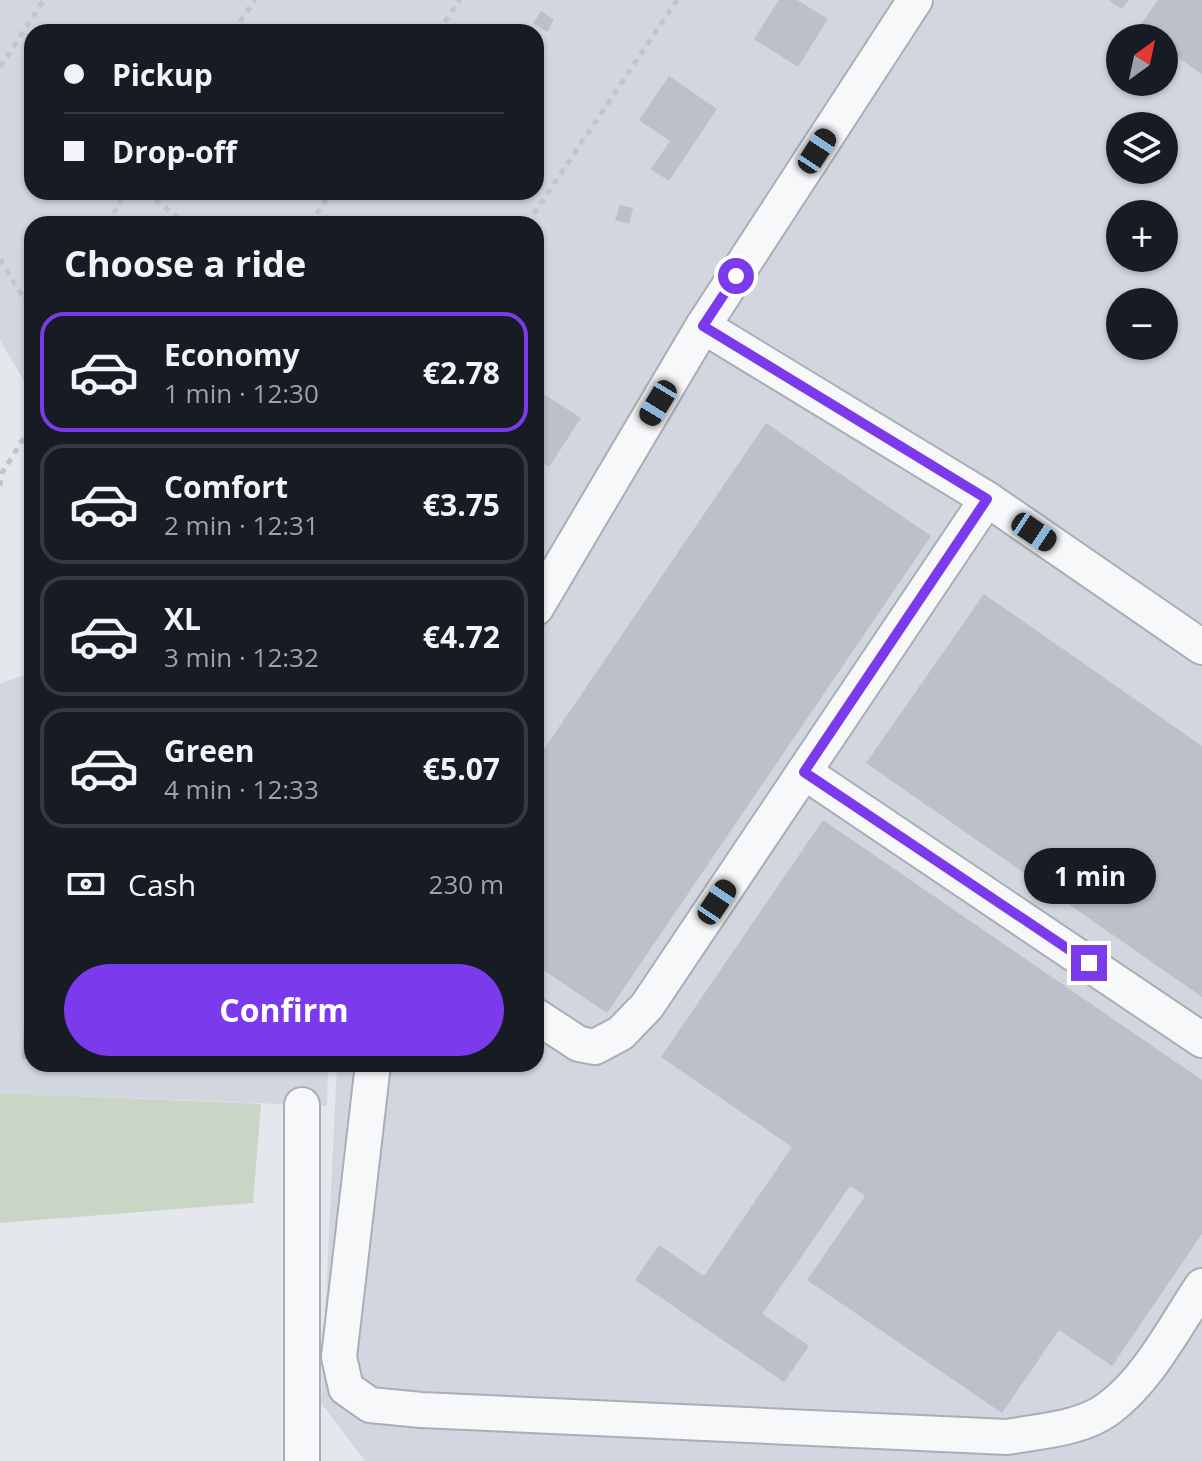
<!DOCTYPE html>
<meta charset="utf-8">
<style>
:root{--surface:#171b24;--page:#20242c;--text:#f1f3f6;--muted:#9ea1a6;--line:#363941;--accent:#7c3aed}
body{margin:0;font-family:"Open Sans",sans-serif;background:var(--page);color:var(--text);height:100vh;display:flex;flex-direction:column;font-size:30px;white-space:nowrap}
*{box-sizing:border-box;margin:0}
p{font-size:26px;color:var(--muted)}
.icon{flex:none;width:44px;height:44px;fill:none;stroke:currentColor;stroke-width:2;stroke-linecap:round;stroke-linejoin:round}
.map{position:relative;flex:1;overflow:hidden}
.side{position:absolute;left:24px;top:216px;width:520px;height:856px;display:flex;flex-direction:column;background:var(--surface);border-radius:24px;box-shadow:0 2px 6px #0004}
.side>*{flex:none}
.guide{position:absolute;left:24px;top:24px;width:520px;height:176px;border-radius:24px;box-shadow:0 2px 6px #0004;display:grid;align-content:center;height:176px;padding:0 40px;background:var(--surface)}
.needle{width:52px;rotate:33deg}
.tools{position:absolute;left:1106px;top:24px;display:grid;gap:16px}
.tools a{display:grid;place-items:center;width:72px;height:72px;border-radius:50%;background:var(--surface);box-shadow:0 2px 6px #0004;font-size:40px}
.end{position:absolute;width:36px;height:36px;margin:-18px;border:10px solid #7c3aed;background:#fff;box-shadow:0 0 0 4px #fff}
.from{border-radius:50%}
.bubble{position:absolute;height:56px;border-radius:28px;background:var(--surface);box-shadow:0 2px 6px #0004;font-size:26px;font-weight:700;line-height:56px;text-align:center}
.car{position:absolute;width:24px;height:48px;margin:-24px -12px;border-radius:10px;box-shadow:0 0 6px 2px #0007;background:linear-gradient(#222 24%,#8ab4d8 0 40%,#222 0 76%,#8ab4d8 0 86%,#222 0)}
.guide b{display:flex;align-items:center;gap:28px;height:76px;font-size:30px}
.guide b+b{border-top:2px solid var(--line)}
.guide i{width:20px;height:20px;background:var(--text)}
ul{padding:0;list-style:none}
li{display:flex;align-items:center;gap:24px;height:120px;margin:0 16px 12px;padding:0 24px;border:4px solid var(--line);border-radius:24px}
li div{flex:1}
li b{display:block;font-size:30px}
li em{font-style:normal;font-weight:700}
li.on{border-color:var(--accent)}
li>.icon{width:72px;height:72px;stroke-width:1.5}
h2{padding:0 40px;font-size:36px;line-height:96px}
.pay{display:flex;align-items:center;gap:20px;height:88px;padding:0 40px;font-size:30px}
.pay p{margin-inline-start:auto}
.button{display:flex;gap:16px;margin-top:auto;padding:16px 40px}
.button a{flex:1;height:92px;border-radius:48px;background:var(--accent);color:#fff;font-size:32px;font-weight:700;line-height:92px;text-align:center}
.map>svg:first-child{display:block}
.built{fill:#d2d6de;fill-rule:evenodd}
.green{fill:#c9d6c5}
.building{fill:#bbc0ca}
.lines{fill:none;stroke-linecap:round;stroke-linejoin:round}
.minor-casing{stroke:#a9aeb7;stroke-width:38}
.path{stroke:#c2c5cb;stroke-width:5;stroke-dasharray:6 6;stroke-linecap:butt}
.minor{stroke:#f7f8fa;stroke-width:34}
.route{stroke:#7c3aed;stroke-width:10}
</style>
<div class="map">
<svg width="1202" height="1461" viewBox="0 0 1202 1461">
<rect width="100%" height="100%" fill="#e4e7ec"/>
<g class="built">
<path d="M0,0h1202v1461h-837l-44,-58 16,-339h199v-840h-504v171l-32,-55zM32,32h504v160h-504zM1120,38h44v44h-44zM1120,126h44v44h-44zM1120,214h44v44h-44zM1120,302h44v44h-44z"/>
<polygon points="32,672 32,1064 328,1064 327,1106 0,1093 0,684"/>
</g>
<polygon class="green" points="0,1093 261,1104 253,1203 0,1223"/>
<g class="building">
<polygon points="779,0 797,0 828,19 798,67 754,39"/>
<polygon points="1108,0 1129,0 1122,9"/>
<polygon points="1158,0 1202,0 1202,74 1164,48 1164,38 1149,38 1137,30"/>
<polygon points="541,11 554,20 547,32 533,23"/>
<polygon points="484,24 496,32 478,32"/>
<polygon points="669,76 717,109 669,181 651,169 670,141 639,120"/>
<polygon points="620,205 633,208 629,224 615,220"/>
<polygon points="536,389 581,418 549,467 536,458"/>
<polygon points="766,423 931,536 607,1013 536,965 536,761"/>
<polygon points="984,594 1202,746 1202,997 866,763"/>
<polygon points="823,820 1202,1080 1202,1234 1112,1366 1059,1330 1002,1413 807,1280 865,1196 850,1186 762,1314 809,1346 784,1382 635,1280 659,1245 704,1276 792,1147 661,1057"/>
<polygon points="30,907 32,907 32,1059 22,1059"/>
</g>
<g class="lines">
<g class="minor-casing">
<g id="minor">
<polyline points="703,326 987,499 1202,647"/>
<polyline points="536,608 703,326 915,0"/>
<polyline points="804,772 1202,1040"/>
<polyline points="536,1016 579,1044 595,1047 621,1033 647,1006 987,499"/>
<path d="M373,1064l-34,293 7,31 24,17 51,5 586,27c33,-6 74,-8 101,-28 40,-29 67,-83 94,-123"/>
<polyline points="302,1105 302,1461"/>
</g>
</g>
<g class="path">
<polyline points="233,32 255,0"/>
<polyline points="438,32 460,0"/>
<polyline points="0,67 44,0"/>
<polyline points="146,192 186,224"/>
<polyline points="108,224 125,192"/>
<polyline points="310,224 331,192"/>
<polyline points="527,224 677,0"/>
<polyline points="0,259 32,312"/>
<polyline points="0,486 2,473 32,425"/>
</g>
<use href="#minor" class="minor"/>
</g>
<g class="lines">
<polyline class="route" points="736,276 703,326 987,499 804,772 1089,963"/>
</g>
</svg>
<div class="tools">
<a><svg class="needle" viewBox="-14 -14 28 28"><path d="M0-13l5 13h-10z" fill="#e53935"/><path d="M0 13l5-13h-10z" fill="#9ea1a6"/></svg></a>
<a><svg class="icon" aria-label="layers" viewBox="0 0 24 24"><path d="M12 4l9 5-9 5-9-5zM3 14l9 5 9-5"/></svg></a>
<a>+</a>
<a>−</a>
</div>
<i class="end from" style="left:736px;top:276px"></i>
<i class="end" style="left:1089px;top:963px"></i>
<div class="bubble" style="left:1024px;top:848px;width:132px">1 min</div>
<i class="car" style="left:817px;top:151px;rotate:33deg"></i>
<i class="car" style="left:658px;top:403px;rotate:211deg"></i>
<i class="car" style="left:1034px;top:532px;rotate:124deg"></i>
<i class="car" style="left:717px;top:902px;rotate:34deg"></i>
<div class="guide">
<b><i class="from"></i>Pickup</b>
<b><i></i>Drop-off</b>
</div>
<section class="side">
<h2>Choose a ride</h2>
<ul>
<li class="on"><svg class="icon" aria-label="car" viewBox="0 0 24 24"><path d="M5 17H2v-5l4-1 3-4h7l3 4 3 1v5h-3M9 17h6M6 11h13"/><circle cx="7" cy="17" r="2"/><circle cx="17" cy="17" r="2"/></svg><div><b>Economy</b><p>1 min · 12:30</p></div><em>€2.78</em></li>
<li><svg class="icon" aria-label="car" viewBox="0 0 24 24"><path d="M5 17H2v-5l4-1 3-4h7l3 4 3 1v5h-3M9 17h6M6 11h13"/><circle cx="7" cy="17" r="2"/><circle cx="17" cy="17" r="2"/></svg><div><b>Comfort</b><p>2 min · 12:31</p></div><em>€3.75</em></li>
<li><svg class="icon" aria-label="car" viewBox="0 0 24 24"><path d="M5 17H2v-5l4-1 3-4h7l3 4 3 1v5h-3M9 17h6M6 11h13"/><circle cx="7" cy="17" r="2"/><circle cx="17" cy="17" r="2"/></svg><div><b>XL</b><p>3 min · 12:32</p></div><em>€4.72</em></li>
<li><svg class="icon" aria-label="car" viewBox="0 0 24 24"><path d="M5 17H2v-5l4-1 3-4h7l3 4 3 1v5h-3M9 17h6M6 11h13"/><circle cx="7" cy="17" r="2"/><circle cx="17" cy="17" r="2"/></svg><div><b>Green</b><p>4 min · 12:33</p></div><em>€5.07</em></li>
</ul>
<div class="pay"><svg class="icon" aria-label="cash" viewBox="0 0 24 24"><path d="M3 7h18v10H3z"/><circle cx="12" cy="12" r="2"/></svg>Cash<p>230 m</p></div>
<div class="button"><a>Confirm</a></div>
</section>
</div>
